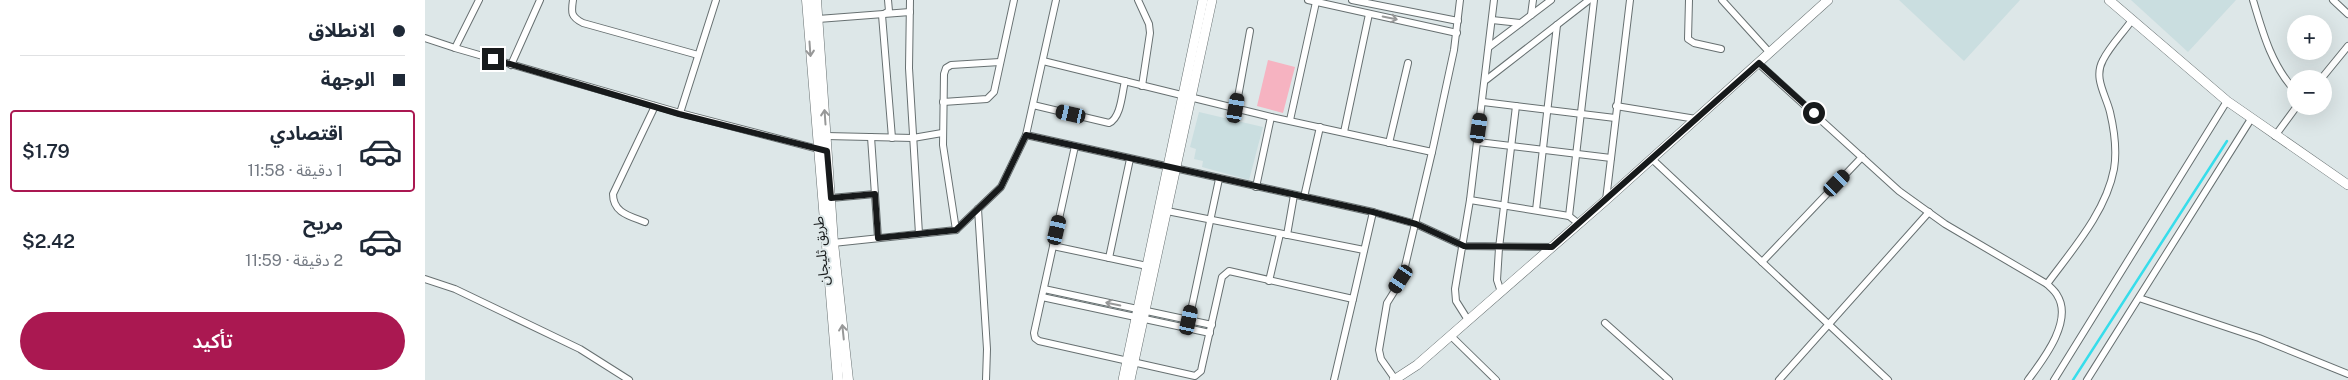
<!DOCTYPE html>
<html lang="ar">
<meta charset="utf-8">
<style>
:root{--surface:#fff;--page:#f6f6f7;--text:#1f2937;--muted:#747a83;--line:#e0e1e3;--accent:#aa1851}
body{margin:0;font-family:"Public Sans","Noto Sans Arabic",sans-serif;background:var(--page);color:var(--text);direction:rtl;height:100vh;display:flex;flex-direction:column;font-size:19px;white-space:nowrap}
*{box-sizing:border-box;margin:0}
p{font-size:16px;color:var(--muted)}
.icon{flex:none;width:28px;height:28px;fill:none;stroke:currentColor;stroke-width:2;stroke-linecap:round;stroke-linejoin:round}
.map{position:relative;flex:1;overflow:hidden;direction:ltr}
.details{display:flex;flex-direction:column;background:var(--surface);width:425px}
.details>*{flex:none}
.banner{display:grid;align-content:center;height:110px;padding:0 20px;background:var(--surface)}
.tools{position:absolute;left:1862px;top:15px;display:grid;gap:10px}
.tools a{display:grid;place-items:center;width:45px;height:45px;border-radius:50%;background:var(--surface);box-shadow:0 5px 20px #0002;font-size:25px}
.end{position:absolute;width:22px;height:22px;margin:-11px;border:6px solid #171a1b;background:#fff;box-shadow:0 0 0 2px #fff}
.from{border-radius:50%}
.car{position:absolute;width:15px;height:30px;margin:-15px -8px;border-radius:6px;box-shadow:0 0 4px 1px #0007;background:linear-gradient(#222 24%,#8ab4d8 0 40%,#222 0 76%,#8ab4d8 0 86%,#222 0)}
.banner b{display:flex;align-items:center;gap:18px;height:48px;font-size:19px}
.banner b+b{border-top:1px solid var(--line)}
.banner i{width:12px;height:12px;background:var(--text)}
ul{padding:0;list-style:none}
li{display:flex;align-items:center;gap:15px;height:82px;margin:0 10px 8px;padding:0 10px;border:2px solid transparent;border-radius:5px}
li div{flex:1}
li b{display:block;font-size:19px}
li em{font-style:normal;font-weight:600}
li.current{border-color:var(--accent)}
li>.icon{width:45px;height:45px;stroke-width:1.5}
.primary-button{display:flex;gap:10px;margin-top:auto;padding:10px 20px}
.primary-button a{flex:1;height:58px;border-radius:30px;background:var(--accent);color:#fff;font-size:20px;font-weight:600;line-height:58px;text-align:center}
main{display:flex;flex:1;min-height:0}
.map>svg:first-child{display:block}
.built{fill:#cadee0}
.green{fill:#f6b3c1}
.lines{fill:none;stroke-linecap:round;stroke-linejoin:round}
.stream{stroke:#37ddeb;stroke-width:2.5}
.minor-casing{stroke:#677071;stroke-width:8}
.tertiary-casing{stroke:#677071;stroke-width:10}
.secondary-casing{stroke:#677071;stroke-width:10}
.primary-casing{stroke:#677071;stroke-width:11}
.minor{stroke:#fff;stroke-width:6}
.tertiary{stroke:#fff;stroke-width:9}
.secondary{stroke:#fff;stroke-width:9}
.primary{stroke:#fff;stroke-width:10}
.oneway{stroke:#979898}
.route{stroke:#171a1b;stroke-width:6}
.labels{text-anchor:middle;stroke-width:4;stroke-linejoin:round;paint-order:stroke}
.street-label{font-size:14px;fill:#171a1b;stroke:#dde7e8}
</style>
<main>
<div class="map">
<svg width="1923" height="380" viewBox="0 0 1923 380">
<rect width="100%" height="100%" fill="#dde7e8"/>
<g class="built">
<polygon points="1474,0 1595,0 1539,61"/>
<polygon points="1706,0 1811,0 1763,52"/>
<polygon points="774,112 838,127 824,180 777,167 778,161 769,159 771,149 765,147"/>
</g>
<polygon class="green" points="843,60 870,67 858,113 832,106"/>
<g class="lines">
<polyline class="stream" points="1648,380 1802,141"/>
<g class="minor-casing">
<g id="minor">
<path d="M148,0c-2,13 -2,17 10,23l115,32"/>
<polyline points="291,0 255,113 397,150"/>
<polyline points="463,0 464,11 457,15 467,138"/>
<polyline points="485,0 484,68 494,234"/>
<polyline points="631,0 601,135 948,212 928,299 804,271 797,277 777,366 776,371 770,376 614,341 610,338 609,333 650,146"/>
<polyline points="713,0 724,24 725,33 717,86"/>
<polyline points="883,0 1032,33"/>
<polyline points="927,0 1033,21"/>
<polyline points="1264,0 1263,39 1269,43 1296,49"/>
<polyline points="1297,0 1345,53"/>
<path d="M1828,0c10,34 19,66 43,92"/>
<polyline points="1908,0 1923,14"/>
<polyline points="1106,15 1108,0"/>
<polyline points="393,19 485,12"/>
<polyline points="1067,20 1095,23"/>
<polyline points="0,38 30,48 54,0"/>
<polyline points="1064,47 1126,0"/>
<polyline points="30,48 255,113"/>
<polyline points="618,61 846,117 1007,152 1029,50 1035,0"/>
<polyline points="1333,63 1474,191 1520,224 1622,284"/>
<polyline points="86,65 115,0"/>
<polyline points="1896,79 1923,46"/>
<polyline points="1061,80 1164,0"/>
<polyline points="518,102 562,99 569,92 589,0"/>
<polyline points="1058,102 1190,118"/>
<path d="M608,105l76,18c12,-5 13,-30 16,-42"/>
<polyline points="1191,106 1271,119"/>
<polyline points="811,108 825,31"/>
<polyline points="865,120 891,2"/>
<polyline points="919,132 944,14"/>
<polyline points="401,136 488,138 517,133"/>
<polyline points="1850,136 1872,106"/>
<polyline points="446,137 453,238"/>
<polyline points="1053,142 1186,158"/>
<polyline points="964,143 983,63"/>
<polyline points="1227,159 1463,380"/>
<polyline points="831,187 846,117"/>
<polyline points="879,197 895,127"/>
<polyline points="406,198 450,194"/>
<polyline points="1045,200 1144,216 1154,224"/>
<polyline points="1181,200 1205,0"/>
<polyline points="553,209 562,349 561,380"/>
<polyline points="1111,210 1132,25"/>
<polyline points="742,211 939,250"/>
<polyline points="948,212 991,224 1039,246 1127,247"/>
<polyline points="1144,216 1169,0"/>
<path d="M220,222c-15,-6 -32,-9 -32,-28l42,-88"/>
<polyline points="531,230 576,187 601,135"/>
<polyline points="862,235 869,195"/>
<polyline points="408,243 531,230 518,145 519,74 521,68 526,65 575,62"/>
<polyline points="628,246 722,266"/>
<polyline points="684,258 705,159"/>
<polyline points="1337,262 1437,157"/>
<polyline points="0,279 30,289 155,349 204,380"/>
<polyline points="844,281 855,234"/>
<polyline points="619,289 787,325"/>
<polyline points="1076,292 1072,280 1074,248 1091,106"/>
<polyline points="617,297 785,333"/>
<polyline points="1714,298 1834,338 1923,374"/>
<polyline points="764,320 794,179"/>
<polyline points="1043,320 1031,301 1030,289 1045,200 1069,0"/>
<polyline points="1180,323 1244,380"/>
<polyline points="1026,336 1071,380"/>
<polyline points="970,379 956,359 954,350 962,303 977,279 1007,152"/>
<polyline points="909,380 928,299"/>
<polyline points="1354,380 1504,212"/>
<path d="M1603,380c14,-19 46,-59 29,-85 -2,-4 -7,-8 -10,-11 25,-34 59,-72 67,-115 3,-18 0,-40 -4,-57 -4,-17 -17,-34 -7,-52 7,-14 20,-27 29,-40"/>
<polyline points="1629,380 1802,101"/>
<polyline points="1662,380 1826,119"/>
</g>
</g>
<g class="tertiary-casing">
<g id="tertiary">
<polyline points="698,380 778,0"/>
<polyline points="705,380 787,0"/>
</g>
</g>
<g class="secondary-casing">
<g id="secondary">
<polyline points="1684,0 1802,101 1923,185"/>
<polyline points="969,380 992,365 1181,200 1403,0"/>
</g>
</g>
<g class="primary-casing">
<g id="primary">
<polyline points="382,0 413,380"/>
<polyline points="391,0 408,243 423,380"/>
</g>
</g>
<use href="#minor" class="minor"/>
<use href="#tertiary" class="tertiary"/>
<use href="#secondary" class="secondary"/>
<use href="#primary" class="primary"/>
</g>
<defs><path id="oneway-shaft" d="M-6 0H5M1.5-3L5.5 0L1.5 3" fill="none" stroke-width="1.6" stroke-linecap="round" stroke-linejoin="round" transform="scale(1.25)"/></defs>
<g class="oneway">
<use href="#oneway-shaft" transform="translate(965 18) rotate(12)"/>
<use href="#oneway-shaft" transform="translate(385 49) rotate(86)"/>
<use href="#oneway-shaft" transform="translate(400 117) rotate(-94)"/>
<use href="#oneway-shaft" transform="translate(688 304) rotate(-168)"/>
<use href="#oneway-shaft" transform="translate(418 332) rotate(-96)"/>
</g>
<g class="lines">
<polyline class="route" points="68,59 254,114 402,151 406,198 450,194 453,238 531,230 576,187 601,135 948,212 991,224 1039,246 1127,247 1334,63 1389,113"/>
</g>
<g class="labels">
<g class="street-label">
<text transform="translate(396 251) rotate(-95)" y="5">طريق ثليجان</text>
</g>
</g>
</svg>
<div class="tools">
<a>+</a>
<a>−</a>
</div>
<i class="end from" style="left:1389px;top:113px"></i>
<i class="end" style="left:68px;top:59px"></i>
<i class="car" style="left:811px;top:108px;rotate:10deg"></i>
<i class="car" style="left:646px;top:114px;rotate:283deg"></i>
<i class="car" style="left:1054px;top:128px;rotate:8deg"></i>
<i class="car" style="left:1412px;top:183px;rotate:44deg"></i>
<i class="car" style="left:632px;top:230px;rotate:13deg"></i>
<i class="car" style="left:976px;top:279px;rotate:213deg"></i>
<i class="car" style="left:764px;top:320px;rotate:12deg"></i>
</div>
<section class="details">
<div class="banner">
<b><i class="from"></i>الانطلاق</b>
<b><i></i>الوجهة</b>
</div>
<ul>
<li class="current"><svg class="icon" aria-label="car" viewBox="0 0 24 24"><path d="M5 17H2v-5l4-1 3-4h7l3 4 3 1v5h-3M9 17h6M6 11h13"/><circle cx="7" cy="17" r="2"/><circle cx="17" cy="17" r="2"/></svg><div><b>اقتصادي</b><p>1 دقيقة · 11:58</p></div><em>$1.79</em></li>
<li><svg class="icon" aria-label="car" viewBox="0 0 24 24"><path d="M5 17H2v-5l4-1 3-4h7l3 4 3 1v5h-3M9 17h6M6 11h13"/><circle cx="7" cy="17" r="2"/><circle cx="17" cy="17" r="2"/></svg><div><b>مريح</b><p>2 دقيقة · 11:59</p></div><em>$2.42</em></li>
</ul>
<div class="primary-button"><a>تأكيد</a></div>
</section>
</main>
